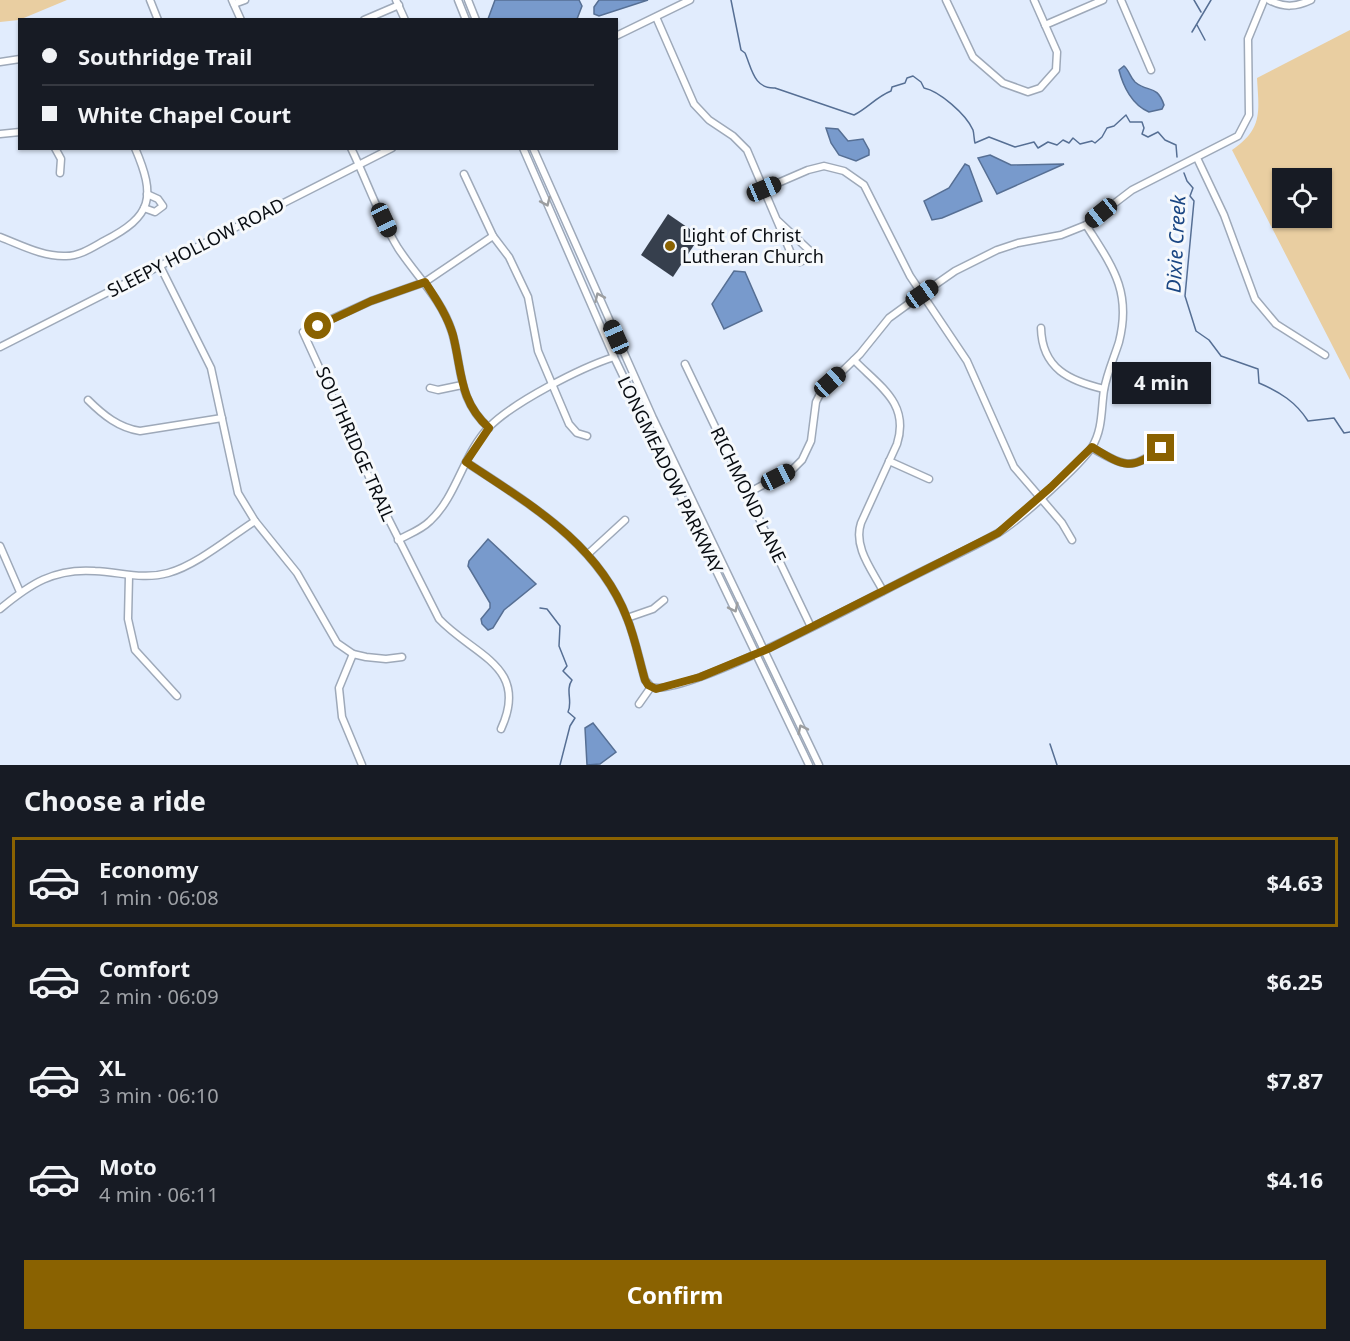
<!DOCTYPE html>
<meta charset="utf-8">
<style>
:root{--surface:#171b24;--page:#20242c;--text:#f1f3f6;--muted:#9ea1a6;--line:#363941;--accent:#8a6201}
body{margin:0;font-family:"Noto Sans",sans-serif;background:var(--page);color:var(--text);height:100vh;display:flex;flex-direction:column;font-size:22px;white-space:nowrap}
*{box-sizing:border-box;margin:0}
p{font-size:20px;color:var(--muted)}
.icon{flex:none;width:33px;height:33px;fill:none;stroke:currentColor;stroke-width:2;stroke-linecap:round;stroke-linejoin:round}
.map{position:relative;height:765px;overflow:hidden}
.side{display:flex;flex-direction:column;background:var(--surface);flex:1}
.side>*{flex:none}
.guide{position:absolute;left:18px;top:18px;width:600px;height:132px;border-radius:0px;box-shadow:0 2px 4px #0004;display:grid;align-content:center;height:132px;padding:0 24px;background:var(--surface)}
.controls{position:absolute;left:1272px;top:168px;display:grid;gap:12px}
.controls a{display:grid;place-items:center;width:60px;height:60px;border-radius:0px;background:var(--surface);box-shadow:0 2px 4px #0004;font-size:30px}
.end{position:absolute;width:27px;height:27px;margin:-14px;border:8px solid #8a6201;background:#fff;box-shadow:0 0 0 3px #fff}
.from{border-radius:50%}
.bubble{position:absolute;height:42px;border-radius:0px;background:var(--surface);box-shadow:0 2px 4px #0004;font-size:20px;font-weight:700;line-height:42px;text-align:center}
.car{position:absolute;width:18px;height:36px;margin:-18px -9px;border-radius:8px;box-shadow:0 0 4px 2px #0007;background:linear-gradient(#222 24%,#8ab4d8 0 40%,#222 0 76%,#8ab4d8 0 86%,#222 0)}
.guide b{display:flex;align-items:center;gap:21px;height:57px;font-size:22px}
.guide b+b{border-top:2px solid var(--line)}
.guide i{width:15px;height:15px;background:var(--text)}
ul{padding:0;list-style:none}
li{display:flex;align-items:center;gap:18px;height:90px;margin:0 12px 9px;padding:0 12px;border:3px solid transparent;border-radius:0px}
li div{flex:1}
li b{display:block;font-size:22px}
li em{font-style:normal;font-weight:700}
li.on{border-color:var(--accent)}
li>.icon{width:54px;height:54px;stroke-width:1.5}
h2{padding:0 24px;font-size:27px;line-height:72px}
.primary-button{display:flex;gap:12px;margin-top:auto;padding:12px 24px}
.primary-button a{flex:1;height:69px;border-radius:0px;background:var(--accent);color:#fff;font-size:24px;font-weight:700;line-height:69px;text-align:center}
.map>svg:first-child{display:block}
.green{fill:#e9cea1;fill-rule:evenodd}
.water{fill:#789acc;stroke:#566f94;stroke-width:1.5}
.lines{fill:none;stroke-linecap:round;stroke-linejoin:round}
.stream{stroke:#566f94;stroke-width:1.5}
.building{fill:#363f4d}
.minor-casing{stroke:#9ea9b9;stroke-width:9}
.minor{stroke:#fff;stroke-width:6}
.oneway{stroke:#9c9ea0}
.route{stroke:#8a6201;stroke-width:8}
.poi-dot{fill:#8a6201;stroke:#f6f9fc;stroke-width:2}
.labels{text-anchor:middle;stroke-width:6;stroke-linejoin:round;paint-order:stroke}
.poi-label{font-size:18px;fill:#080c11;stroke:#f6f9fc;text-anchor:start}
.street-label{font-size:18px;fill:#080c11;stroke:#f6f9fc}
.water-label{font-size:20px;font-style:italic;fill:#1a4683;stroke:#f6f9fc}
</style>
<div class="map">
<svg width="1350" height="765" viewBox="0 0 1350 765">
<rect width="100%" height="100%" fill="#e1ecfd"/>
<g class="green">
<polygon points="0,0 67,0 19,20 0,22"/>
<path d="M1350,30v350l-118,-230c31,-21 27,-38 25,-72zM1282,178h40v40h-40z"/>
</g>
<g class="water">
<polygon points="495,0 579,0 582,6 577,19 488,19"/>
<polygon points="599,0 648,0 599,16 594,14 594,7"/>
<path d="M1124,66c5,4 6,11 11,16 13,11 22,2 29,23l-2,4 -13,3c-17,-7 -26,-26 -30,-42z"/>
<polygon points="826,128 838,129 848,141 863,139 869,150 869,155 856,161 839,155 831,143"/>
<polygon points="990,155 1011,165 1064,164 997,194 978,158"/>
<polygon points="965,164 969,166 982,201 942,218 932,220 924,201 949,188"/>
<polygon points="734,271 745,272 762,311 724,329 712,304"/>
<polygon points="488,539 536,584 504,610 493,628 488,630 482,624 481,619 490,608 490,603 468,566 469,561"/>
<polygon points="593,723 616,752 600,764 587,765 585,728"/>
</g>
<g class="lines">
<g class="stream">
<path d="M731,0l10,50 4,3c7,16 9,36 30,35l79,27c14,-7 22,-18 37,-24l1,-4 13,-4 2,-5 6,-2 8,6 3,6c15,3 42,26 49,42 1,3 1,10 2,13l14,-6 26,10 19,-5 4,6 10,-6 9,3 6,-5 6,3 4,-5 7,6 12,-3 3,2 7,-6 5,-9 7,-2 12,-11 4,7h12l2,6 -2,6 6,3 10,-5 7,8 11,5 1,12"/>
<polyline points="1194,0 1201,12"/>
<polyline points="1197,25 1205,40"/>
<polyline points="1192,32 1211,0"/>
<path d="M1184,173l3,8 6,7 -3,8 4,5 -9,95 11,35 13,9 12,16 37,13 1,14c21,9 37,19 49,38l26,-3 10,15 6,-1"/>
<path d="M540,608l7,1 13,17 -1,20 8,20 -4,5 9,9c-7,10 1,22 -4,32l7,6 -5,8 -10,39"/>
<polyline points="1050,744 1057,765"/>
</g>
</g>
<polygon class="building" points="668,214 700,236 673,277 641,255"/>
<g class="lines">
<g class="minor-casing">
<g id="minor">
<polyline points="150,0 158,20"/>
<polyline points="232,0 241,20"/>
<polyline points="396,0 405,20"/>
<polyline points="458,0 466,20"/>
<polyline points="468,0 476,20"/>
<polyline points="946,0 973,57 1003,83 1028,92 1040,88 1056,70 1057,52 1034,0"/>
<polyline points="1121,0 1151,70"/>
<path d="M1269,0c15,8 27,7 42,0"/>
<polyline points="234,4 245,0"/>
<polyline points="656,17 694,104 709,120 733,136 747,150 790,251 794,260 800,262 806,259 809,250 777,220"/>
<polyline points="364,20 399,5"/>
<polyline points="1045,25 1103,0"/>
<polyline points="616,36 690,0"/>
<polyline points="0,62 20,59"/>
<polyline points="0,134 20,132"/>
<polyline points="55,148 61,159 60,173"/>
<path d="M351,148c16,33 28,69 47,100 19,29 43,50 54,84 11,38 5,67 37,96"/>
<polyline points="523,148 614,357 809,765"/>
<polyline points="533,148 653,418 819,765"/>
<polyline points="1197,158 1224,215 1255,299 1276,324 1325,355"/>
<polyline points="464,174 493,236 509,257 528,297 538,351 569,424 577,433 587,436"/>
<polyline points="764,189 808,170 824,166 844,171 864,185 910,276 967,361 1014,467 1062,523 1072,540"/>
<polyline points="144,208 155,212 163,206 158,199 147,194"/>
<path d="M493,236l-68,46 -54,19 -68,31 83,182 53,105c35,37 91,47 62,110"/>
<path d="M0,237c21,8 43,20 66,19 14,0 27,-9 38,-15 49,-25 52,-44 31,-93"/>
<polyline points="160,266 211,368 238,493 255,521 297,573 337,643 353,654 366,657 386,659 402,657"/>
<path d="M1041,328c1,41 29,53 63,61"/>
<polyline points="0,347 392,148"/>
<path d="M854,360c25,26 56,43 43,84l-36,79c-8,24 11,47 22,68"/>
<polyline points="685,364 811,627"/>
<polyline points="430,388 438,390 462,385"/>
<path d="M88,400c15,15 31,28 52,31l82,-13"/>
<path d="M1092,448c40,23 41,20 77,-6"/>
<polyline points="889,461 929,479"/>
<path d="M466,462c63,42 132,81 161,156 8,20 12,41 18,62l6,7"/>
<polyline points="748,493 793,469 802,460 811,441 816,402 821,392 860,354 889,318 922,294 955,271 997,250 1018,243 1061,235 1086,225 1132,190 1238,136 1249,115 1248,39 1264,0"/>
<path d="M398,540c11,-6 23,-10 32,-19 27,-25 33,-67 59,-94 25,-25 91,-59 125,-70"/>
<polyline points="0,546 20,592"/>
<polyline points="588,554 625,520"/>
<polyline points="129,576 128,619 135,650 177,696"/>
<path d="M0,609c30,-25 54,-41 95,-38 25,1 48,9 73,2 29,-8 62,-36 87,-52"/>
<polyline points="627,618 653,609 664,600"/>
<polyline points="353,654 339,688 342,717 362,765"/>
<path d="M651,687c32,11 216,-88 254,-107 31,-16 63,-30 93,-47 19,-11 83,-68 94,-86 11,-18 9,-38 12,-57 3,-17 10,-32 15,-48 13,-51 -7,-76 -33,-117"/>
<polyline points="639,704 651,687"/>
</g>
</g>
<use href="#minor" class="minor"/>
</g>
<defs><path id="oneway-chevron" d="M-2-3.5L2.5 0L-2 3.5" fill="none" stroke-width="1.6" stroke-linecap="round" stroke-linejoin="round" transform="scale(1.5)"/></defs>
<g class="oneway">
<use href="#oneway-chevron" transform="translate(546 202) rotate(66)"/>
<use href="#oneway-chevron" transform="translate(599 297) rotate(-114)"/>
<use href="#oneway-chevron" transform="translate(734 608) rotate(64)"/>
<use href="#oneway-chevron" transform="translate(802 729) rotate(-116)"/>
</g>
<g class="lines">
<path class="route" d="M318,326l53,-25 54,-19c11,17 22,33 28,53 9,36 6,66 36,93l-23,34c63,42 132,81 161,156 8,20 12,41 18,62l3,5 8,4 44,-12 70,-29 228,-115 53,-46 41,-40c31,19 39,25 69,1"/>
</g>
<circle class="poi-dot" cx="670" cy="246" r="6"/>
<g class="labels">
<g class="poi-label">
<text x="682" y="242">Light of Christ<tspan x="682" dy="21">Lutheran Church</tspan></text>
</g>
<g class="street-label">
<text transform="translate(196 248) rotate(-27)" y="6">SLEEPY HOLLOW ROAD</text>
<text transform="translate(355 444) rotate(66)" y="6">SOUTHRIDGE TRAIL</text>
<text transform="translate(670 475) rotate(64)" y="6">LONGMEADOW PARKWAY</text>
<text transform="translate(748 495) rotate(64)" y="6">RICHMOND LANE</text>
</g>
<g class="water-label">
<text transform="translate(1176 244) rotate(-87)" y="7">Dixie Creek</text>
</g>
</g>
</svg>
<div class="controls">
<a><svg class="icon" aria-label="locate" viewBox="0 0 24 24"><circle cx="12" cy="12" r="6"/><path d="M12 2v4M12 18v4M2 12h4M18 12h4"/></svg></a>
</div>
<i class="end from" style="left:318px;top:326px"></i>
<i class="end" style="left:1161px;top:448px"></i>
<div class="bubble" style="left:1112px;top:362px;width:99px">4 min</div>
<i class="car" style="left:764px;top:189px;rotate:67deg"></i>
<i class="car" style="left:1101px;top:213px;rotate:231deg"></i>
<i class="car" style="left:384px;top:220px;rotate:155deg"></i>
<i class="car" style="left:922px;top:294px;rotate:55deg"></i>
<i class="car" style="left:616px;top:337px;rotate:336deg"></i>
<i class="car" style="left:830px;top:382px;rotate:48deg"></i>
<i class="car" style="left:778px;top:477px;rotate:63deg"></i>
<div class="guide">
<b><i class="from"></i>Southridge Trail</b>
<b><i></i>White Chapel Court</b>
</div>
</div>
<section class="side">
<h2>Choose a ride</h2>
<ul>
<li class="on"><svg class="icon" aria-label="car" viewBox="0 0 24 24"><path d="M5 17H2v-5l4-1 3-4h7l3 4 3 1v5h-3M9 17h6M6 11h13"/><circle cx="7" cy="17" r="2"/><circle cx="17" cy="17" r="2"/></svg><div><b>Economy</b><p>1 min · 06:08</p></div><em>$4.63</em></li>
<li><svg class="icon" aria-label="car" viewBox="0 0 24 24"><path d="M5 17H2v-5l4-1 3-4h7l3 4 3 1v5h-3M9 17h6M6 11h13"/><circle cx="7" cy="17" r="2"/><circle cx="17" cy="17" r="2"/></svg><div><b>Comfort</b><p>2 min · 06:09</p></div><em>$6.25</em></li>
<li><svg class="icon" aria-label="car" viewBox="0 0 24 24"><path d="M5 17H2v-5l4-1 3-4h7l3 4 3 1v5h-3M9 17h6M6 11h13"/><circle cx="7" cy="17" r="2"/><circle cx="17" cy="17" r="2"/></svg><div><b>XL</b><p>3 min · 06:10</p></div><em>$7.87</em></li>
<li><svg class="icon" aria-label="car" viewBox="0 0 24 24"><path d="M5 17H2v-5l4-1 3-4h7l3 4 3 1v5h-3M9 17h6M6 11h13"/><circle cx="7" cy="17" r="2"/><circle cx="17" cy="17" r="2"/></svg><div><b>Moto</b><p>4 min · 06:11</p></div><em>$4.16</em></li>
</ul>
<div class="primary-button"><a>Confirm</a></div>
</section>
